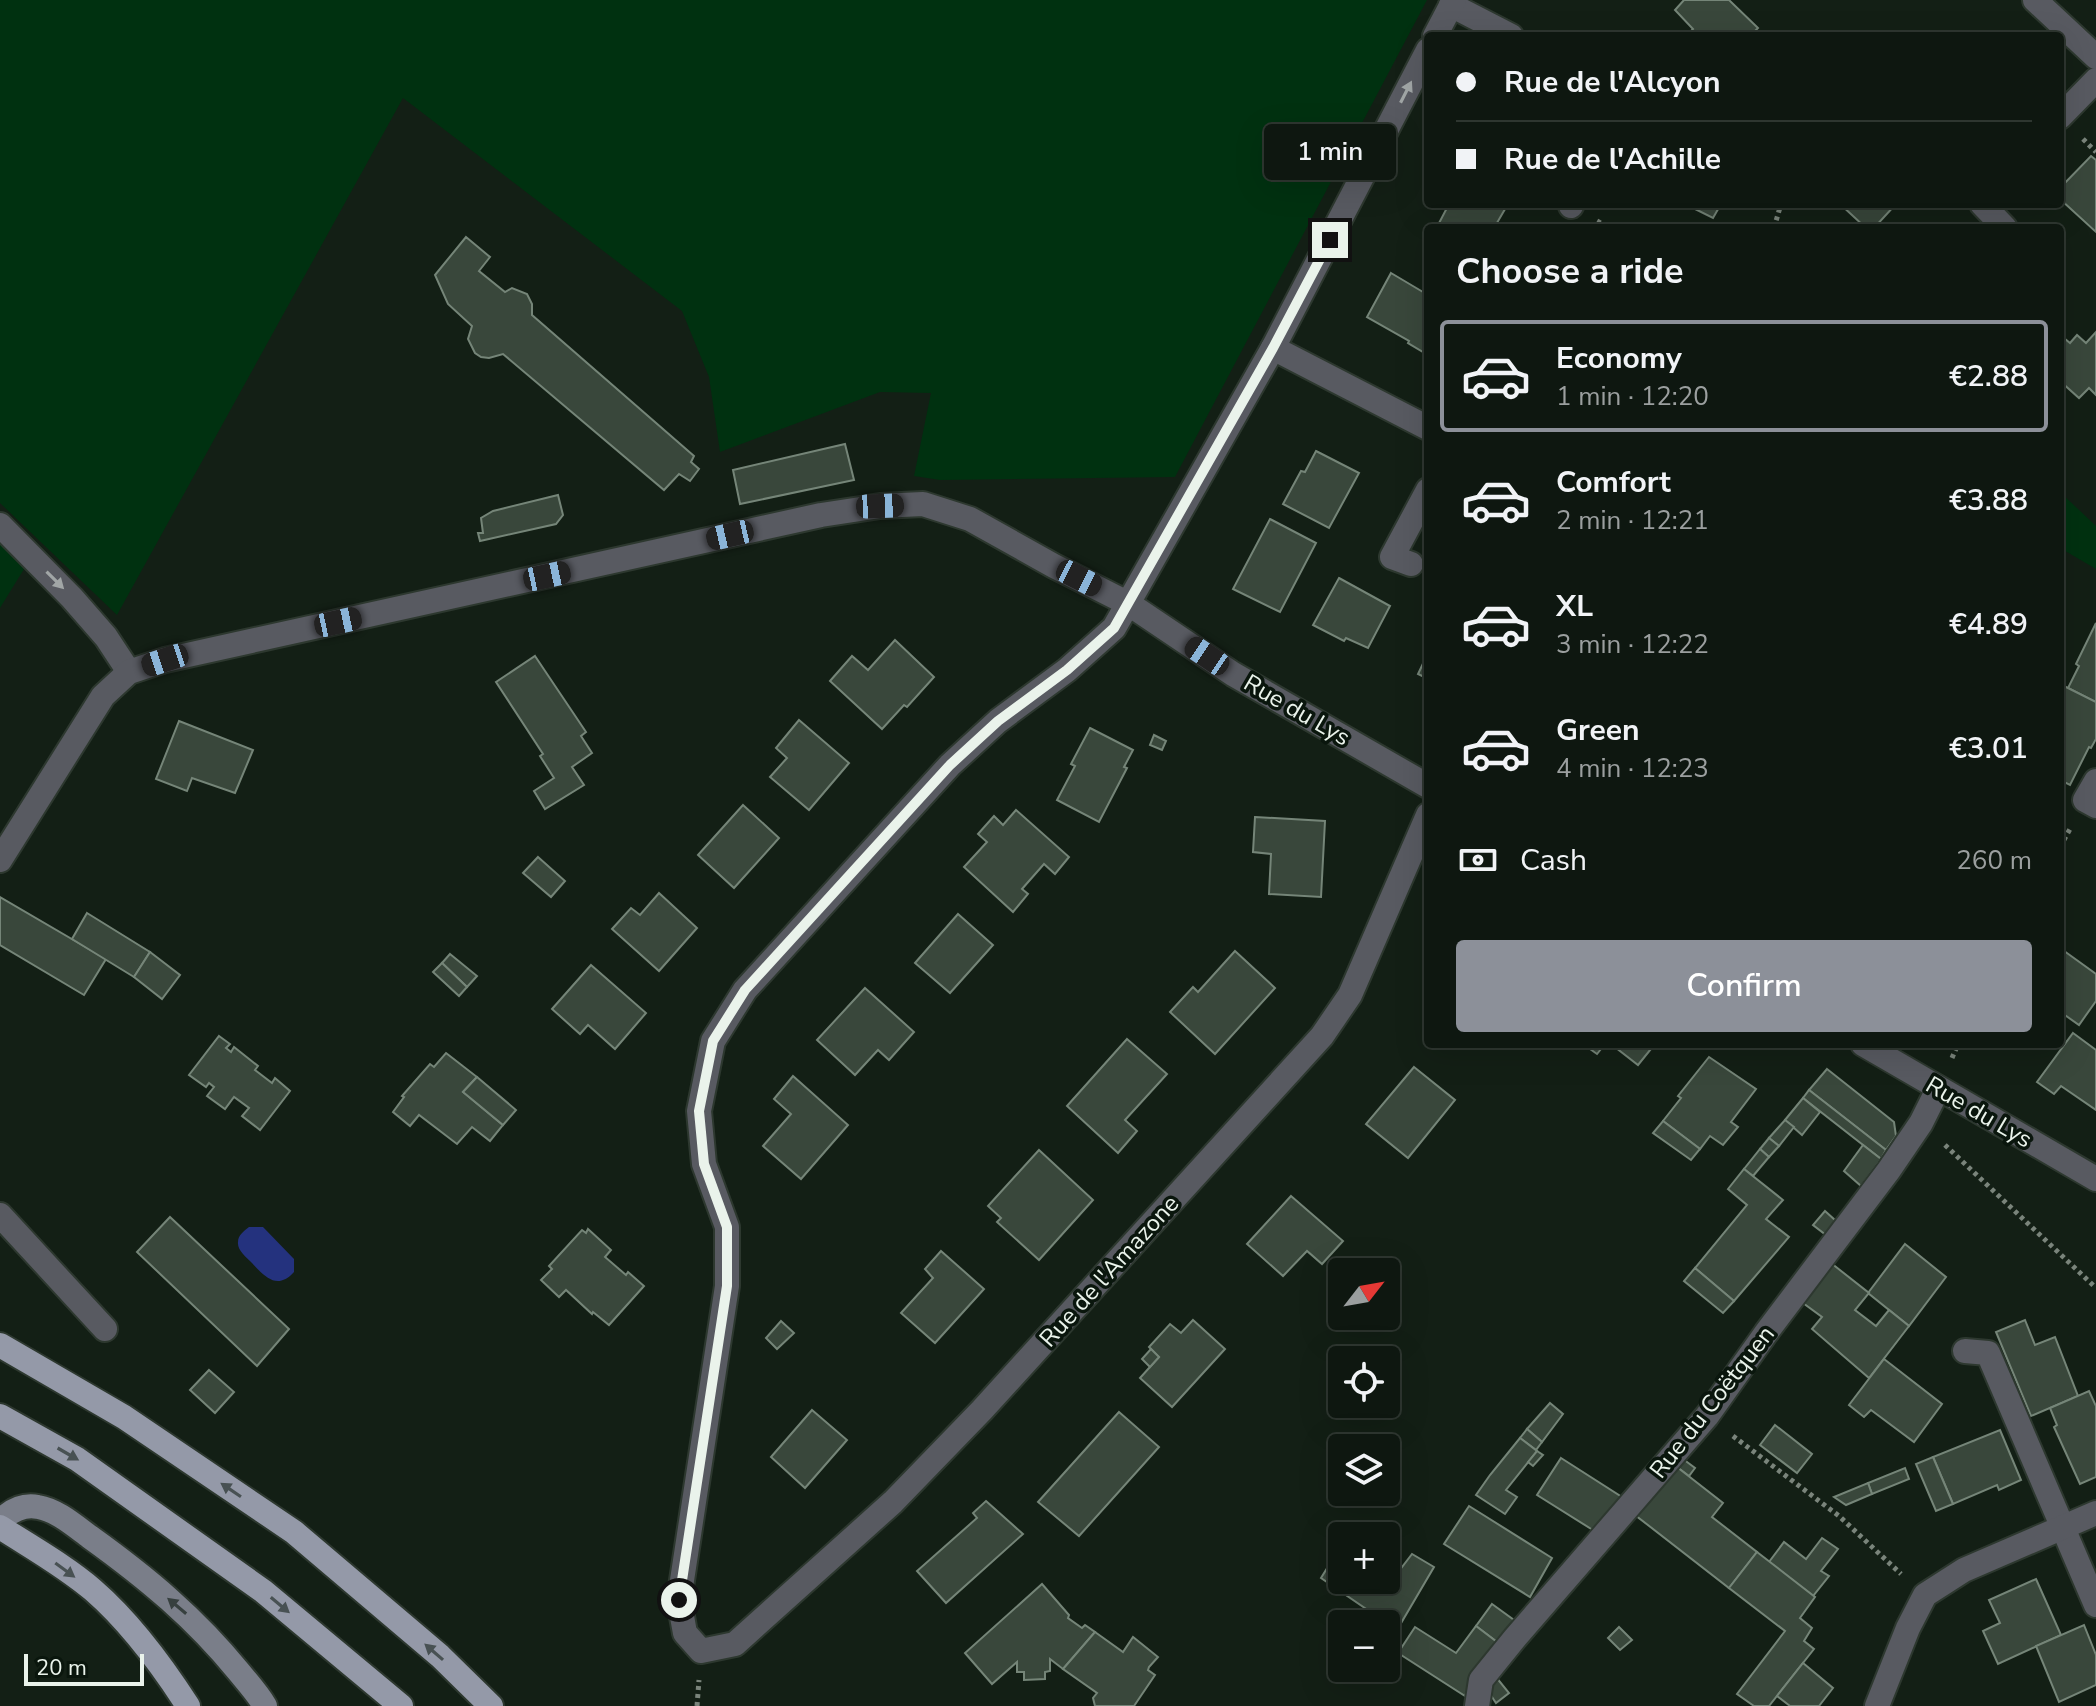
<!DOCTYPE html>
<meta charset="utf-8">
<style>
:root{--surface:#0e1710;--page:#172019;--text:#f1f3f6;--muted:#9b9f9f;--line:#2e3630;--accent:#8c9099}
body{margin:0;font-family:"Nunito Sans",sans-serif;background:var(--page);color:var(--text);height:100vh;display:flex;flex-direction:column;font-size:30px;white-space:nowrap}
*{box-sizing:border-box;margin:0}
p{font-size:26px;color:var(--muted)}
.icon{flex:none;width:44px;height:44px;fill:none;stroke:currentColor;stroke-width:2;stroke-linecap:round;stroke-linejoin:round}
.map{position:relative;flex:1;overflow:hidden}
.side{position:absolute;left:1424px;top:224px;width:640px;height:824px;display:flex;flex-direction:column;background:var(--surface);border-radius:8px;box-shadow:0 8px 32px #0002,0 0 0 2px var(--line)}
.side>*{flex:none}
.hud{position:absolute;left:1424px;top:32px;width:640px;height:176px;border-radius:8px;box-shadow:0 8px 32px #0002,0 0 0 2px var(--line);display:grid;align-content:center;height:176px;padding:0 32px;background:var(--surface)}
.needle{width:52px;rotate:59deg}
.buttons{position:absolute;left:1328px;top:1258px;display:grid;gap:16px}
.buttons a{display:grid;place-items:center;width:72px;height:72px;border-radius:8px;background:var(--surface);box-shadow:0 8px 32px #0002,0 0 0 2px var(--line);font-size:40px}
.scale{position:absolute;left:24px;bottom:20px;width:120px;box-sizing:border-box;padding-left:8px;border:4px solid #eaf3eb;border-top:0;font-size:22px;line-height:28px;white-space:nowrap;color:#eaf3eb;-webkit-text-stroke:6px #0a160d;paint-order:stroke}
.end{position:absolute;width:36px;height:36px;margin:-18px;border:10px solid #eaf3eb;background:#111;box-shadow:0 0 0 4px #111}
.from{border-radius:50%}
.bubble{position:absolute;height:56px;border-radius:8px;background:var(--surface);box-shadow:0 8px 32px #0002,0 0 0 2px var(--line);font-size:26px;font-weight:600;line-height:56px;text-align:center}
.car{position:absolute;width:24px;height:48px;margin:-24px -12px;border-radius:10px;box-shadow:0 0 6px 2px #0007;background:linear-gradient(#222 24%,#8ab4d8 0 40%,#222 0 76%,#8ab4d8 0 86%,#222 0)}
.hud b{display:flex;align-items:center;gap:28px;height:76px;font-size:30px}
.hud b+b{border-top:2px solid var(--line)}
.hud i{width:20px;height:20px;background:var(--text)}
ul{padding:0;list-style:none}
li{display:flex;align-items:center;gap:24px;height:112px;margin:0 16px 12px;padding:0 16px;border:4px solid transparent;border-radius:8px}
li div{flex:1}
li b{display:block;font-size:30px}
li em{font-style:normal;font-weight:600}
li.selected{border-color:var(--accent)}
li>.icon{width:72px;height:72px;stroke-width:1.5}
h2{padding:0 32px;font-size:36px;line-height:96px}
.pay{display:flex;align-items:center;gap:20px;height:88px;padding:0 32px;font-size:30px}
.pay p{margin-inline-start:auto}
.button{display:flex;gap:16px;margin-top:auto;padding:16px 32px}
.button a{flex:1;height:92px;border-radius:8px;background:var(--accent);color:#fff;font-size:32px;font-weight:600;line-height:92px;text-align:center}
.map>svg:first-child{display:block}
.green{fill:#003110}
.water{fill:#24327e}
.building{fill:#39473b;stroke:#758578;stroke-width:2}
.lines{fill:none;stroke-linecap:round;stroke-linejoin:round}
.street-casing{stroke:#2d382f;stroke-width:28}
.secondary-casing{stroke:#2d382f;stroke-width:28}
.primary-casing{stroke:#2d382f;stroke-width:28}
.path{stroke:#7a847b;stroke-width:5;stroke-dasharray:4 4;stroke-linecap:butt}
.street{stroke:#585a61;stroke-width:24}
.secondary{stroke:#7a7e89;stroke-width:24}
.primary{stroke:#9499a8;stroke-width:24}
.oneway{fill:#a1a6a6}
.oneway2{fill:#485153}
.oneway3{fill:#37403f}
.route{stroke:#eaf3eb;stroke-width:10}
.labels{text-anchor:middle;stroke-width:7;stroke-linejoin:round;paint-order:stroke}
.street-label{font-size:24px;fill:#eaf3eb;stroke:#0a160d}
</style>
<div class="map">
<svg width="2096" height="1706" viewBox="0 0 2096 1706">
<rect width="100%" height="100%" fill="#131f15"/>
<g class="green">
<polygon points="0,0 1427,0 1175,477 940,480 914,476 931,393 880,392 720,452 709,377 682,311 403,98 117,615 0,503"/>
<polygon points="2060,492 2096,526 2096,569 2060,548"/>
<polygon points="0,538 16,554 24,569 0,608"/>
</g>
<path class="water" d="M249,1227h14l31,32v13c-17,19 -30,4 -42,-9 -6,-6 -15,-13 -14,-21 0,-7 6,-11 11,-15z"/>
<g class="building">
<polygon points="1684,0 1729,0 1758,28 1750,36 1686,36 1693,29 1675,10"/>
<polygon points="2091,156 2096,160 2096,232 2060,199 2060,188"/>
<polygon points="1449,204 1508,204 1494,228 1444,228 1438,225"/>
<polygon points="1685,204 1721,204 1713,218"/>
<polygon points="1840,204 1896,204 1874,228 1866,228"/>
<polygon points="466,237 490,257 479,271 505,292 512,288 527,294 532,304 532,315 694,456 691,462 699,469 690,481 679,474 664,490 503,354 489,358 481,357 475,353 468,339 472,326 448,304 435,275"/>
<polygon points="1391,273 1428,295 1428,355 1408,343 1409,341 1367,317"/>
<polygon points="2096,332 2096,395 2089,388 2079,398 2060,381 2060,342 2064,338 2070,343 2077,335 2086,343"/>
<polygon points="845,444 854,480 740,504 733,470"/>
<polygon points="1316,451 1359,473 1329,528 1283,504 1301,471 1305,472"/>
<polygon points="558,495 563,515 556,524 480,541 478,533 483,533 481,518 493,511"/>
<polygon points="1270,519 1316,543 1280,612 1233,589"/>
<polygon points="1339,578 1390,606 1368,648 1346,638 1344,641 1313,625"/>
<polygon points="2096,623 2096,702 2068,688 2079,666 2076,664"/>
<polygon points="895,640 934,677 907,707 904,705 882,729 830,681 852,656 868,670"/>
<polygon points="1428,653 1428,679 1418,674"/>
<polygon points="535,656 586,732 581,736 592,753 572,767 584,785 545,809 534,791 554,778 540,756 543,754 496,682"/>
<polygon points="2062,685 2096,702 2096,739 2091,748 2089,747 2070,785 2060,780 2060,689"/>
<polygon points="799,720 849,763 809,810 770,777 787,758 776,748"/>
<polygon points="179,721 253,750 235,793 192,778 187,791 156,779"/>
<polygon points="1090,728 1133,750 1124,767 1127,768 1099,822 1057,800 1075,766 1071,764"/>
<polygon points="1154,735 1166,741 1162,750 1150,745"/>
<polygon points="743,805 779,838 734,888 698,855"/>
<polygon points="1016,810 1069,857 1055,874 1044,864 1022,889 1028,894 1013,912 964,867 987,842 978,834 994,816 1003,825"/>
<polygon points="1255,817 1325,821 1321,897 1269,894 1271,854 1253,852"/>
<polygon points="538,857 565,881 551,897 523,873"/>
<polygon points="659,893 697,928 659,971 612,929 631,908 640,915"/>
<polygon points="0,897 106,959 84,995 0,945"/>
<polygon points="87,913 150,952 134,977 72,939"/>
<polygon points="958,914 993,945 950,993 915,963"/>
<polygon points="2060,948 2096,974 2096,1001 2079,1025 2062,1013 2064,1010 2060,1007"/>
<polygon points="1235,951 1275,988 1215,1054 1170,1012 1193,987 1198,992"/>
<polygon points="150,952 180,975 162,999 134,977"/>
<polygon points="450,954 477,976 467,987 442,963"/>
<polygon points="442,963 467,987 459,996 433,972"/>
<polygon points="591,965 646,1013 615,1049 588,1025 580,1034 552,1009"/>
<polygon points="865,988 914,1032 889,1060 878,1050 855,1075 817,1040"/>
<polygon points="2073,1033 2096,1050 2096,1110 2061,1086 2054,1094 2037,1082"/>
<polygon points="219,1036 230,1044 226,1048 231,1052 234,1047 258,1066 255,1070 272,1083 275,1078 290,1091 260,1130 242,1116 249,1108 234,1097 225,1109 207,1096 214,1087 209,1083 206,1087 189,1075"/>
<polygon points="1127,1039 1167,1074 1125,1120 1137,1131 1118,1153 1067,1106"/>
<polygon points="1583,1044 1605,1044 1597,1054"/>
<polygon points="1611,1044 1655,1044 1638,1065"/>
<polygon points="446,1053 477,1077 463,1092 503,1125 490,1141 472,1127 457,1144 419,1115 410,1126 393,1112 404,1097 402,1096 430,1064 434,1067"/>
<polygon points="1709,1057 1756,1089 1731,1122 1738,1127 1723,1145 1710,1136 1700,1149 1663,1121 1681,1098 1678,1096"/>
<polygon points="1414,1067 1455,1100 1408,1158 1366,1124"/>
<polygon points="1827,1069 1894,1122 1896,1136 1886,1150 1809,1090"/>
<polygon points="793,1076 848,1125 801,1179 763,1146 791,1114 774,1099"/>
<polygon points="477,1077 516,1110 503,1125 463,1092"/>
<polygon points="1809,1090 1886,1150 1881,1159 1803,1098"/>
<polygon points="1803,1098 1820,1112 1802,1135 1785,1120"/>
<polygon points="1785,1120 1794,1127 1779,1146 1769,1138"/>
<polygon points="1663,1121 1700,1149 1691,1160 1653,1133"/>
<polygon points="1769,1138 1779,1146 1769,1157 1760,1149"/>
<polygon points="1863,1145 1881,1159 1861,1186 1844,1171"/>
<polygon points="1760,1149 1769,1157 1753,1176 1744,1169"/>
<polygon points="1039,1150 1093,1200 1039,1260 997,1222 1001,1218 988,1206"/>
<polygon points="1744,1169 1783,1200 1766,1219 1789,1237 1734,1301 1695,1268 1747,1205 1728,1189"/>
<polygon points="1291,1196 1343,1241 1322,1264 1307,1251 1283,1276 1247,1244"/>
<polygon points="1825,1211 1836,1221 1826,1235 1813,1225"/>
<polygon points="170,1217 289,1329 257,1366 137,1252"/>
<polygon points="588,1229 611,1250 605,1257 626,1275 628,1272 644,1286 609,1325 593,1312 592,1314 566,1290 559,1297 541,1280 552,1269 549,1266 582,1230 586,1233"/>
<polygon points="1905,1244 1946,1277 1909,1326 1868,1293"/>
<polygon points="941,1251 984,1289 935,1343 901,1313 933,1278 925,1269"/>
<polygon points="1831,1263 1869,1293 1855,1310 1876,1326 1889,1310 1909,1326 1869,1378 1812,1329 1822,1317 1803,1303"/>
<polygon points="1695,1268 1734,1301 1723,1313 1684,1281"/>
<polygon points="1193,1320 1225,1349 1172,1407 1140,1378 1159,1357 1149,1347 1170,1324 1181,1333"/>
<polygon points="2025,1320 2035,1345 2055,1337 2078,1396 2031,1416 1996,1332"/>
<polygon points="781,1321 794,1333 777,1349 766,1338"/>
<polygon points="1151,1349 1159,1357 1150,1367 1142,1359"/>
<polygon points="1884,1359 1942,1404 1914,1442 1871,1410 1864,1417 1849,1405"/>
<polygon points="209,1370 234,1392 215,1413 190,1390"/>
<polygon points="2089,1391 2096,1406 2096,1477 2080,1484 2054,1427 2057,1425 2050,1408"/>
<polygon points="1550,1403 1563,1414 1542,1442 1527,1429"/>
<polygon points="812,1410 847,1440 805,1488 771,1457"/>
<polygon points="1119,1412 1159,1447 1079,1536 1038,1502"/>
<polygon points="1775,1425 1812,1454 1797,1473 1760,1445"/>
<polygon points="1527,1429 1542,1442 1536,1450 1520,1438"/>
<polygon points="2000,1430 2021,1480 1999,1490 1997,1485 1953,1504 1933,1457"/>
<polygon points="1520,1438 1537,1451 1506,1490 1517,1497 1505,1514 1476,1495 1490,1475"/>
<polygon points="1537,1451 1543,1455 1533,1466 1528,1462"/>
<polygon points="1933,1457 1953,1504 1936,1511 1916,1464"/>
<polygon points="1561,1458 1625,1499 1596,1532 1537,1495"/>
<polygon points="1683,1459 1695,1468 1689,1476 1677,1467"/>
<polygon points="1677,1467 1723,1503 1712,1517 1757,1552 1729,1588 1635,1515"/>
<polygon points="1905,1468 1909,1479 1872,1494 1868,1483"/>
<polygon points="1868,1483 1872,1494 1846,1505 1834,1497"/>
<polygon points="986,1501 1023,1534 946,1603 917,1571 977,1518 973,1513"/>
<polygon points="1469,1506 1552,1558 1530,1597 1444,1544"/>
<polygon points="1822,1538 1838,1549 1821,1571 1829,1576 1813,1596 1769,1562 1784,1542 1806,1559"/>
<polygon points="1342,1544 1342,1580 1386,1580 1386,1550 1400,1557 1397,1563 1402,1567 1412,1554 1434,1567 1397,1630 1321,1578"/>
<polygon points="1757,1552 1815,1597 1800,1618 1812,1628 1804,1641 1814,1649 1769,1706 1754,1706 1737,1694 1785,1631 1729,1588"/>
<polygon points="2036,1579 2061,1635 1998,1664 1983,1631 2000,1623 1989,1600"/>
<polygon points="1042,1584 1069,1615 1068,1618 1082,1628 1085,1625 1095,1632 1063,1669 1050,1659 1050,1671 1045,1672 1045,1679 1024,1680 1024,1672 1017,1672 1017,1662 992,1684 965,1653"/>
<polygon points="1492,1604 1514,1620 1497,1642 1476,1626"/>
<polygon points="2084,1625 2096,1655 2096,1685 2059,1702 2036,1646"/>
<polygon points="1476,1626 1497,1642 1473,1673 1465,1696 1398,1653 1415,1627 1456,1653"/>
<polygon points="1619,1627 1632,1640 1620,1650 1608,1638"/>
<polygon points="1095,1632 1123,1652 1133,1637 1158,1657 1149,1667 1148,1670 1155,1675 1134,1706 1095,1706 1093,1698 1097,1693 1063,1669"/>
<polygon points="1803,1663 1833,1688 1819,1706 1790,1706 1777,1696"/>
<polygon points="1496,1677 1509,1693 1496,1703 1488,1691"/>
</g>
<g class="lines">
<g class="street-casing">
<g id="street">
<polyline points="2035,0 2096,57"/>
<polyline points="1451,5 1511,36"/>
<polyline points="1435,36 1454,0"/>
<polyline points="1428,50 1273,348 1114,628 1067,670 998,721 950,765 745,990 713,1041 699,1111 704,1164 727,1227 727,1286 679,1600 685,1633 701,1651 735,1644 893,1502 982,1410 1322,1036 1350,995 1428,815"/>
<polyline points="2060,117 2096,80"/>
<polyline points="1982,204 2005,228"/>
<polyline points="1571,206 1572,204"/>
<polyline points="1273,348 1428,428"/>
<polyline points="0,525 72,598 106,637 129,672"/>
<polyline points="1411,564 1392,557 1428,490"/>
<polyline points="2096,781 2085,800 2096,806"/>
<polyline points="0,860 103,696 129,672 165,660 821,515 880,506 923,504 970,519 1054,566 1129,604 1233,674 1428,786"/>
<polyline points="1863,1044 2096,1179"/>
<polyline points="0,1215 105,1329"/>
<polyline points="1965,1351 1988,1353 2096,1605"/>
<polyline points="1477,1706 1481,1680 1515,1638 1707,1416 1766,1333 1889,1170 1921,1123 1938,1089"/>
<polyline points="1877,1706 1908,1628 1925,1595 1964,1570 2096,1513"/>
</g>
</g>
<g class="secondary-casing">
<path id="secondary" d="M0,1522c10,-11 22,-18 38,-15 19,3 37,19 52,30 57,41 105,81 149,135 9,11 19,22 26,34"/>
</g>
<g class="primary-casing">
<g id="primary">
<polyline points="0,1345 124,1417 294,1532 440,1656 491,1706"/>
<polyline points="0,1416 77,1459 263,1591 401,1706"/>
<path d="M0,1527c31,20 65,39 93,63 38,33 68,74 95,116"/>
</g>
</g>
<g class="path">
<polyline points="2083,139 2096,152"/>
<polyline points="1597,221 1610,228"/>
<polyline points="1774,228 1781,204"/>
<polyline points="2060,847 2070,829"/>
<polyline points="1952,1058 1958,1044"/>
<polyline points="1945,1145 2096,1288"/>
<polyline points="1733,1436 1839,1516 1901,1574"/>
<polyline points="697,1706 699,1680"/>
</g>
<use href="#street" class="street"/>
<use href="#secondary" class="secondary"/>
<use href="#primary" class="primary"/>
</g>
<defs><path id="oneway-solid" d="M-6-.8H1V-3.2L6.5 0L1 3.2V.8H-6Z" transform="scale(2)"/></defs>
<g class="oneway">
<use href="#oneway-solid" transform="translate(1406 92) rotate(-63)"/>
<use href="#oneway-solid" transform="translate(55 580) rotate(45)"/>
</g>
<g class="oneway2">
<use href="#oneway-solid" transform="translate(68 1454) rotate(30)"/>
<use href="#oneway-solid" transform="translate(231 1490) rotate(-146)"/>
<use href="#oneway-solid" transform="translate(65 1570) rotate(36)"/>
<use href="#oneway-solid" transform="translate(280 1605) rotate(40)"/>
<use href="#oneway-solid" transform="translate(434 1652) rotate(-139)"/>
</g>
<use class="oneway3" href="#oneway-solid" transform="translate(177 1606) rotate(-140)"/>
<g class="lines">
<polyline class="route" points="679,1600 727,1286 727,1227 704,1164 699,1111 713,1041 745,990 950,765 998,721 1067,670 1114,628 1273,348 1330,240"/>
</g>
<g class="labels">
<g class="street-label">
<text transform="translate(1297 710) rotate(30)" y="8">Rue du Lys</text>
<text transform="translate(1979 1112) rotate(30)" y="8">Rue du Lys</text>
<text transform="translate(1109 1271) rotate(-48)" y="8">Rue de l'Amazone</text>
<text transform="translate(1712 1402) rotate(-52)" y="8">Rue du Coëtquen</text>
</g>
</g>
</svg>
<div class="buttons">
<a><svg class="needle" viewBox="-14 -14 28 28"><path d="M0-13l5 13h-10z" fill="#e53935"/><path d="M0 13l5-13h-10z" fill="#9b9f9f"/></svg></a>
<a><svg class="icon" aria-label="locate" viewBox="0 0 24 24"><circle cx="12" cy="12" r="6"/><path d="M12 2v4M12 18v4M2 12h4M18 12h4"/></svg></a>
<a><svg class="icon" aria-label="layers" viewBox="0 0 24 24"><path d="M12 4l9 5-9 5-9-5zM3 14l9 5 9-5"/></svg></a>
<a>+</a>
<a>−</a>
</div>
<div class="scale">20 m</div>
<i class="end from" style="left:679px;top:1600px"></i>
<i class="end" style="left:1330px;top:240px"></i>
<div class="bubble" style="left:1264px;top:124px;width:132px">1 min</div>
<i class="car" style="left:880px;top:506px;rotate:88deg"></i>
<i class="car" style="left:730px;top:535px;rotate:257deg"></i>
<i class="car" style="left:547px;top:576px;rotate:78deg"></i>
<i class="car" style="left:1079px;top:578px;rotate:117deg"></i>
<i class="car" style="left:338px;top:622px;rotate:78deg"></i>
<i class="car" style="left:1207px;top:656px;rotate:304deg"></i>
<i class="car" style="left:165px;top:660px;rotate:252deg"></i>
<div class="hud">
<b><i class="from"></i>Rue de l'Alcyon</b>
<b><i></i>Rue de l'Achille</b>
</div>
<section class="side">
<h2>Choose a ride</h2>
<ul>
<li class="selected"><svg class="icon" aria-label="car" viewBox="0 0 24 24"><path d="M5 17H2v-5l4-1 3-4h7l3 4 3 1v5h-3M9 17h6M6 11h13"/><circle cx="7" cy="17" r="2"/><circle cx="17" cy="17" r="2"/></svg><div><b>Economy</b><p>1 min · 12:20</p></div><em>€2.88</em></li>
<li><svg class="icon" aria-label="car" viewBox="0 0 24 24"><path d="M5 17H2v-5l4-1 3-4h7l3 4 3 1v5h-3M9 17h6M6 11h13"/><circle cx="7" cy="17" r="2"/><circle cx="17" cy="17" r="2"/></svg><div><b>Comfort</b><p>2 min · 12:21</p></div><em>€3.88</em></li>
<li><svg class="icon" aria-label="car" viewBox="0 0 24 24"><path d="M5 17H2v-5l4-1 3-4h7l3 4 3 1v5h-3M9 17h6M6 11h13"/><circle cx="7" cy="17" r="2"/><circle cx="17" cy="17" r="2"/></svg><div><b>XL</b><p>3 min · 12:22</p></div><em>€4.89</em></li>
<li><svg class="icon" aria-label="car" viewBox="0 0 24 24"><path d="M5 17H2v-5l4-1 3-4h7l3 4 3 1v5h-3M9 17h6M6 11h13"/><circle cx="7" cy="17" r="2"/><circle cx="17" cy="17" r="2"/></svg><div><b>Green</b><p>4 min · 12:23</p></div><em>€3.01</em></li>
</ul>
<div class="pay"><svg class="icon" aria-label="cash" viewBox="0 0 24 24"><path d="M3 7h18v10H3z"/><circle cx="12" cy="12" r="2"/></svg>Cash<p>260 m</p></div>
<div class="button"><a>Confirm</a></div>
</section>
</div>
